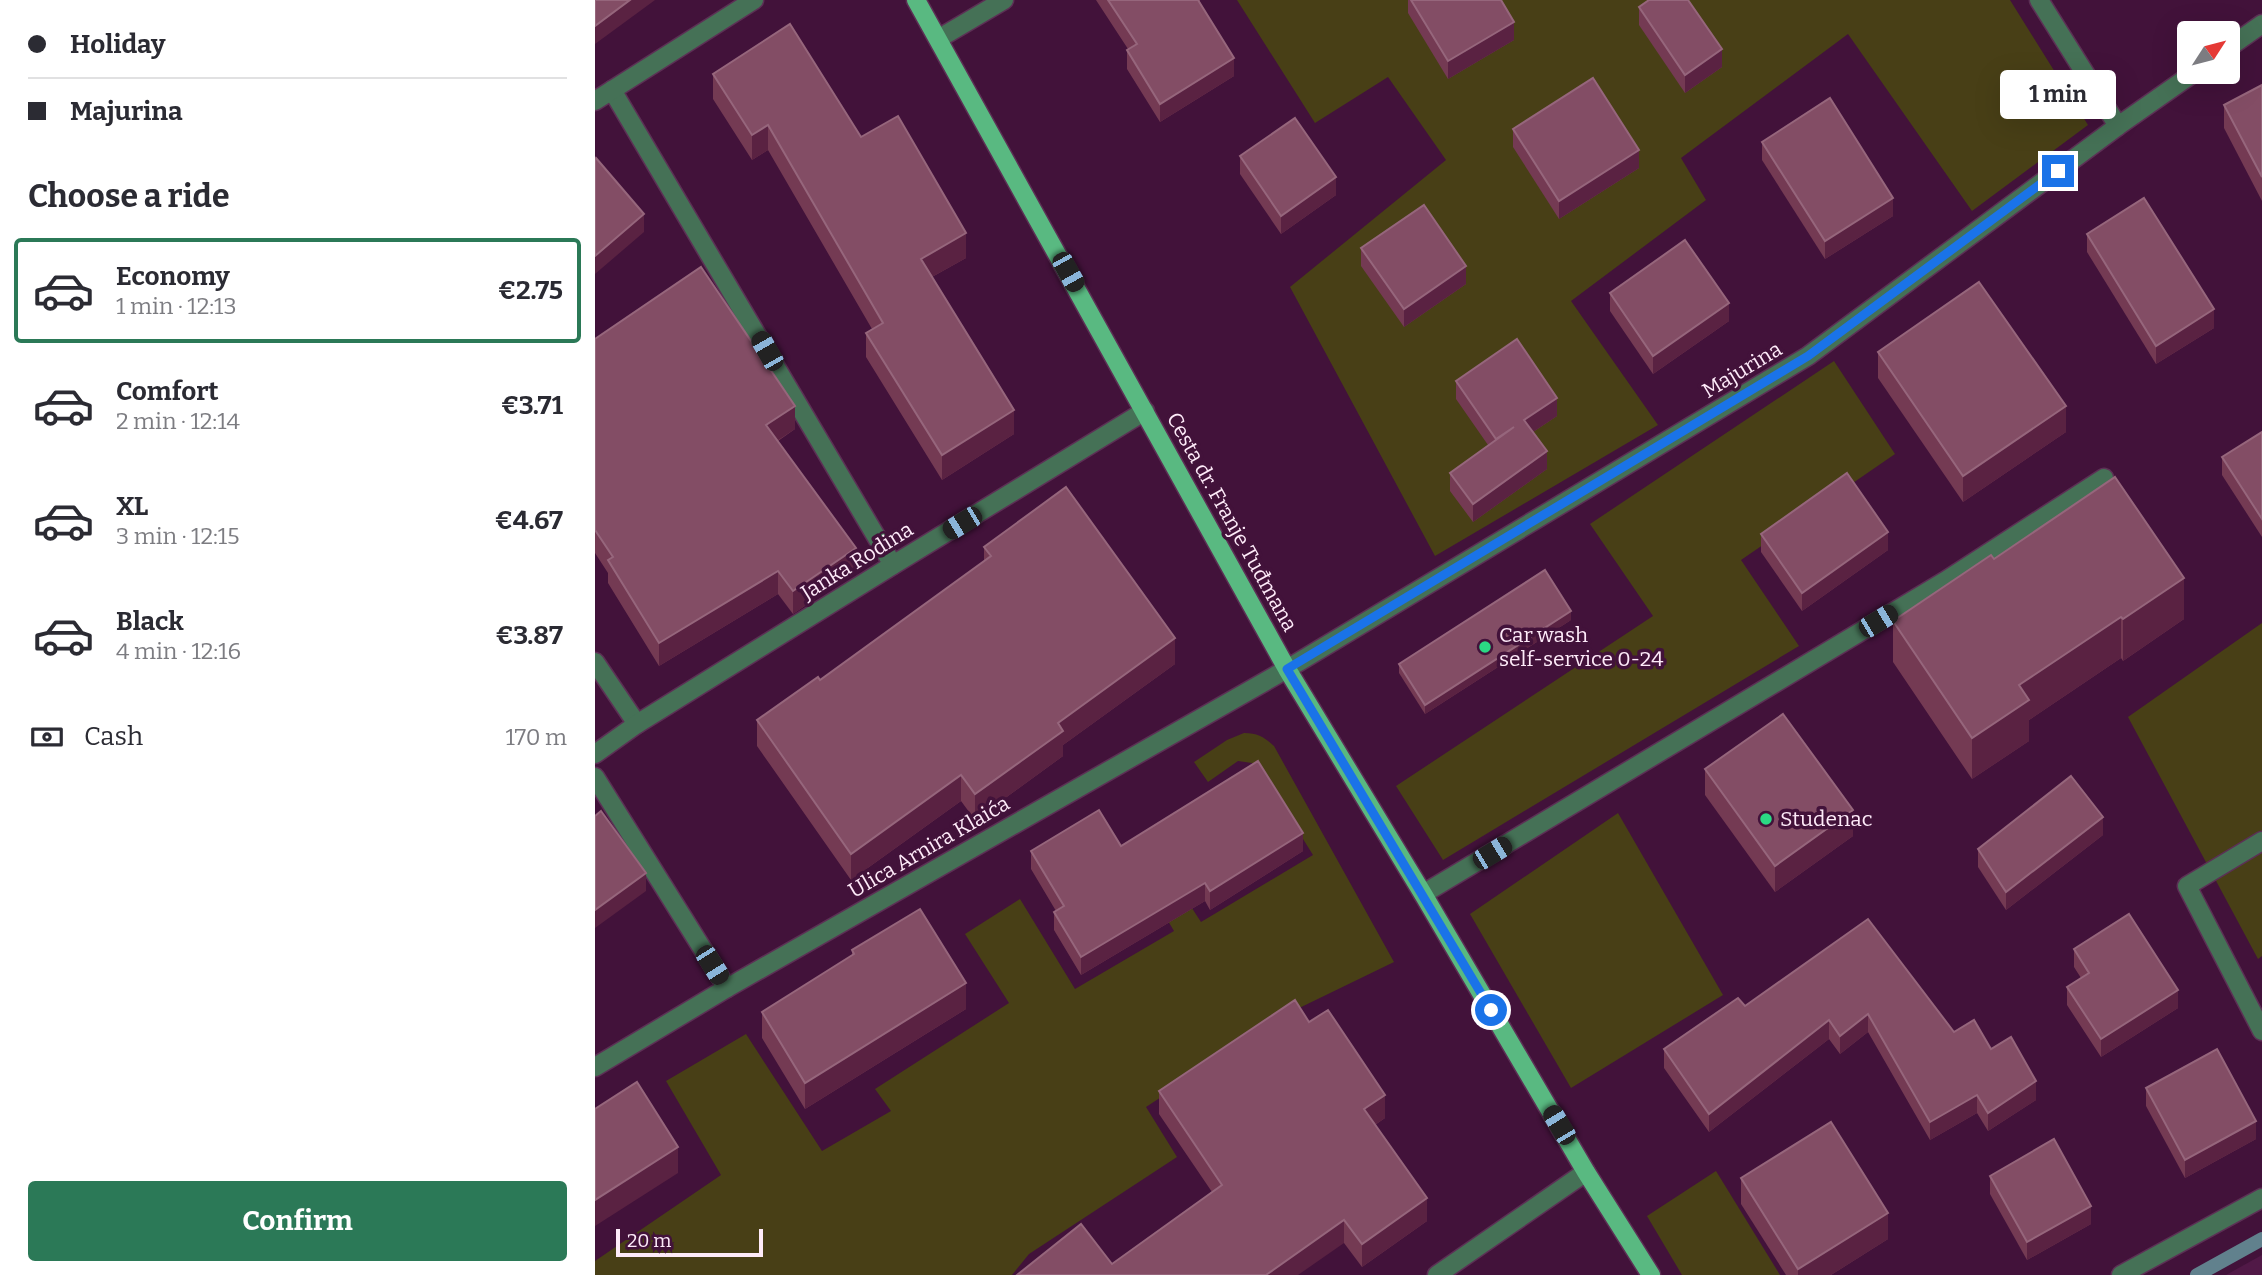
<!DOCTYPE html>
<meta charset="utf-8">
<style>
:root{--surface:#fff;--page:#f2f2f3;--text:#2b2b33;--muted:#7c7c81;--line:#e1e1e2;--accent:#2b7957}
body{margin:0;font-family:Bitter,serif;background:var(--page);color:var(--text);height:100vh;display:flex;flex-direction:column;font-size:26px;white-space:nowrap}
*{box-sizing:border-box;margin:0}
p{font-size:23px;color:var(--muted)}
.icon{flex:none;width:38px;height:38px;fill:none;stroke:currentColor;stroke-width:2;stroke-linecap:round;stroke-linejoin:round}
.map{position:relative;flex:1;overflow:hidden}
.sheet{display:flex;flex-direction:column;background:var(--surface);width:595px}
.sheet>*{flex:none}
.hud{display:grid;align-content:center;height:154px;padding:0 28px;background:var(--surface)}
.needle{width:46px;rotate:54deg}
.fabs{position:absolute;left:1582px;top:21px;display:grid;gap:14px}
.fabs a{display:grid;place-items:center;width:63px;height:63px;border-radius:7px;background:var(--surface);box-shadow:0 7px 28px #0002;font-size:35px}
.scale{position:absolute;left:21px;bottom:18px;width:147px;box-sizing:border-box;padding-left:7px;border:4px solid #feebf9;border-top:0;font-size:19px;line-height:24px;white-space:nowrap;color:#feebf9;-webkit-text-stroke:5px #42123a;paint-order:stroke}
.end{position:absolute;width:32px;height:32px;margin:-16px;border:9px solid #1a73e8;background:#fff;box-shadow:0 0 0 4px #fff}
.from{border-radius:50%}
.bubble{position:absolute;height:49px;border-radius:7px;background:var(--surface);box-shadow:0 7px 28px #0002;font-size:23px;font-weight:700;line-height:49px;text-align:center}
.car{position:absolute;width:21px;height:42px;margin:-21px -10px;border-radius:9px;box-shadow:0 0 5px 2px #0007;background:linear-gradient(#222 24%,#8ab4d8 0 40%,#222 0 76%,#8ab4d8 0 86%,#222 0)}
.hud b{display:flex;align-items:center;gap:24px;height:66px;font-size:26px}
.hud b+b{border-top:2px solid var(--line)}
.hud i{width:18px;height:18px;background:var(--text)}
ul{padding:0;list-style:none}
li{display:flex;align-items:center;gap:21px;height:105px;margin:0 14px 10px;padding:0 14px;border:4px solid transparent;border-radius:7px}
li div{flex:1}
li b{display:block;font-size:26px}
li em{font-style:normal;font-weight:700}
li.selected{border-color:var(--accent)}
li>.icon{width:63px;height:63px;stroke-width:1.5}
h2{padding:0 28px;font-size:32px;line-height:84px}
.pay{display:flex;align-items:center;gap:18px;height:77px;padding:0 28px;font-size:26px}
.pay p{margin-inline-start:auto}
.button{display:flex;gap:14px;margin-top:auto;padding:14px 28px}
.button a{flex:1;height:80px;border-radius:7px;background:var(--accent);color:#fff;font-size:28px;font-weight:700;line-height:80px;text-align:center}
main{display:flex;flex:1;min-height:0}
.map>svg:first-child{display:block}
.built{fill:#511947}
.green{fill:#483f16}
.lines{fill:none;stroke-linecap:round;stroke-linejoin:round}
.stream{stroke:#61818d;stroke-width:14}
.minor-casing{stroke:#5c3055;stroke-width:21}
.major-casing{stroke:#5c3055;stroke-width:21}
.minor{stroke:#457156;stroke-width:18}
.major{stroke:#59b981;stroke-width:18}
.wall{fill:#743a53}
.shaded-wall{fill:#5a2242}
.building{fill:#834d65;stroke:#96667c;stroke-width:2}
.route{stroke:#1a73e8;stroke-width:9}
.poi-dot{fill:#2bd884;stroke:#42123a;stroke-width:2.5}
.labels{text-anchor:middle;stroke-width:7;stroke-linejoin:round;paint-order:stroke}
.street-label{font-size:21px;fill:#feebf9;stroke:#42123a}
.poi-label{font-size:21px;fill:#feebf9;stroke:#42123a;text-anchor:start}
</style>
<main>
<section class="sheet">
<div class="hud">
<b><i class="from"></i>Holiday</b>
<b><i></i>Majurina</b>
</div>
<h2>Choose a ride</h2>
<ul>
<li class="selected"><svg class="icon" aria-label="car" viewBox="0 0 24 24"><path d="M5 17H2v-5l4-1 3-4h7l3 4 3 1v5h-3M9 17h6M6 11h13"/><circle cx="7" cy="17" r="2"/><circle cx="17" cy="17" r="2"/></svg><div><b>Economy</b><p>1 min · 12:13</p></div><em>€2.75</em></li>
<li><svg class="icon" aria-label="car" viewBox="0 0 24 24"><path d="M5 17H2v-5l4-1 3-4h7l3 4 3 1v5h-3M9 17h6M6 11h13"/><circle cx="7" cy="17" r="2"/><circle cx="17" cy="17" r="2"/></svg><div><b>Comfort</b><p>2 min · 12:14</p></div><em>€3.71</em></li>
<li><svg class="icon" aria-label="car" viewBox="0 0 24 24"><path d="M5 17H2v-5l4-1 3-4h7l3 4 3 1v5h-3M9 17h6M6 11h13"/><circle cx="7" cy="17" r="2"/><circle cx="17" cy="17" r="2"/></svg><div><b>XL</b><p>3 min · 12:15</p></div><em>€4.67</em></li>
<li><svg class="icon" aria-label="car" viewBox="0 0 24 24"><path d="M5 17H2v-5l4-1 3-4h7l3 4 3 1v5h-3M9 17h6M6 11h13"/><circle cx="7" cy="17" r="2"/><circle cx="17" cy="17" r="2"/></svg><div><b>Black</b><p>4 min · 12:16</p></div><em>€3.87</em></li>
</ul>
<div class="pay"><svg class="icon" aria-label="cash" viewBox="0 0 24 24"><path d="M3 7h18v10H3z"/><circle cx="12" cy="12" r="2"/></svg>Cash<p>170 m</p></div>
<div class="button"><a>Confirm</a></div>
</section>
<div class="map">
<svg width="1667" height="1275" viewBox="0 0 1667 1275">
<rect width="100%" height="100%" fill="#42123a"/>
<polygon class="built" points="1667,1255 1667,1275 1631,1275"/>
<g class="green">
<polygon points="642,0 1415,0 1493,125 1377,211 1253,34 1086,158 1111,200 976,301 1063,425 840,556 695,287 851,160 793,77 720,123"/>
<polygon points="1239,361 1300,454 1146,560 1204,646 848,860 801,786 1058,616 995,524"/>
<polygon points="1667,623 1667,956 1663,959 1533,717"/>
<path d="M649,733c14,0 20,4 30,13l120,216 -103,50 -145,95 31,50 -148,97 -17,21h-417v-14l126,-86 -55,-94 80,-47 76,117 69,-40 -16,-22 134,-86 -44,-69 55,-35 55,90 99,-58 -41,-69 21,-12 47,72 112,-67 -53,-85 -8,-7 -14,-2 -30,21 -14,-20 33,-22z"/>
<polygon points="1023,813 1128,995 976,1088 875,914"/>
<polygon points="1121,1171 1185,1275 1087,1275 1052,1216"/>
</g>
<g class="lines">
<polyline class="stream" points="1602,1275 1667,1239"/>
<g class="minor-casing">
<g id="minor">
<polyline points="1444,0 1523,126"/>
<polyline points="343,39 409,0"/>
<polyline points="1633,48 1667,24"/>
<polyline points="17,90 298,565"/>
<polyline points="0,101 159,0"/>
<polyline points="0,662 42,724"/>
<polyline points="0,754 42,724 298,565 550,411"/>
<polyline points="0,777 132,988"/>
<polyline points="1667,841 1592,886 1667,1031"/>
<polyline points="828,894 1350,581 1509,478"/>
<polyline points="0,1067 132,988 692,669 1213,356 1523,126 1600,72"/>
<polyline points="842,1275 991,1172"/>
<polyline points="1526,1275 1667,1198"/>
</g>
</g>
<g class="major-casing">
<polyline id="major" points="321,0 692,669 828,894 991,1172 1056,1275"/>
</g>
<use href="#minor" class="minor"/>
<use href="#major" class="major"/>
</g>
<g class="wall">
<polygon points="501,0 605,0 605,3 639,76 565,122 532,69 532,50 533,49"/>
<polygon points="813,0 906,0 919,40 853,79 813,13"/>
<polygon points="1044,7 1127,67 1090,93 1044,25"/>
<polygon points="118,74 266,137 371,258 337,277 419,434 347,480 271,357 271,333 277,329 173,150 157,160 118,99"/>
<polygon points="1667,85 1667,201 1629,128 1629,105"/>
<polygon points="918,129 1044,168 964,219 918,147"/>
<polygon points="1167,142 1298,216 1230,259 1167,160"/>
<polygon points="645,156 741,195 686,234 645,174"/>
<polygon points="1492,234 1619,328 1561,364 1492,252"/>
<polygon points="766,248 871,284 809,327 766,266"/>
<polygon points="1015,293 1134,321 1058,374 1015,311"/>
<polygon points="0,339 200,429 183,441 261,571 198,614 183,594 64,666 13,583 13,573 0,553"/>
<polygon points="1283,352 1471,432 1368,502 1283,378"/>
<polygon points="861,381 962,416 938,432 952,469 878,522 855,491 855,473 893,445 861,399"/>
<polygon points="1667,432 1667,537 1627,475 1627,457"/>
<polygon points="1166,534 1293,550 1207,611 1166,552"/>
<polygon points="389,547 580,664 468,745 468,756 380,820 366,801 256,880 162,746 162,720 225,680 389,561"/>
<polygon points="1399,559 1589,619 1528,661 1526,658 1434,720 1434,741 1377,779 1298,662 1298,621"/>
<polygon points="976,620 830,714 804,673 804,664"/>
<polygon points="1110,769 1258,836 1180,892 1110,795"/>
<polygon points="1508,835 1411,910 1383,867 1383,849"/>
<polygon points="526,846 708,851 615,910 610,901 486,975 459,930 459,912 461,911 436,869 436,851"/>
<polygon points="1273,919 1359,1032 1396,1049 1441,1100 1393,1131 1382,1113 1335,1140 1273,1032 1245,1054 1234,1039 1114,1132 1069,1068 1069,1049 1150,1006"/>
<polygon points="1479,949 1583,1008 1506,1057 1472,1005 1472,987 1486,978 1479,967"/>
<polygon points="257,950 371,1009 210,1109 167,1038 167,1012 257,956"/>
<polygon points="714,1022 790,1118 780,1125 832,1221 767,1267 749,1243 517,1264 617,1192 564,1114 564,1091"/>
<polygon points="1551,1088 1661,1139 1590,1178 1551,1106"/>
<polygon points="1395,1176 1496,1224 1432,1260 1395,1194"/>
<polygon points="1146,1178 1293,1239 1236,1275 1191,1275 1146,1204"/>
</g>
<g class="shaded-wall">
<polygon points="35,0 60,0 0,44 0,26"/>
<polygon points="919,22 919,40 853,79 853,61"/>
<polygon points="1127,49 1127,67 1090,93 1090,75"/>
<polygon points="639,58 639,76 565,122 565,104"/>
<polygon points="173,125 173,150 157,160 157,135"/>
<polygon points="1044,150 1044,168 964,219 964,201"/>
<polygon points="741,177 741,195 686,234 686,216"/>
<polygon points="1298,198 1298,216 1230,259 1230,241"/>
<polygon points="49,214 49,232 0,274 0,256"/>
<polygon points="371,233 371,258 326,283 326,259"/>
<polygon points="871,266 871,284 809,327 809,309"/>
<polygon points="1134,303 1134,321 1058,374 1058,356"/>
<polygon points="1619,309 1619,328 1561,364 1561,346"/>
<polygon points="962,398 962,416 929,438 929,420"/>
<polygon points="200,406 200,429 171,448 171,425"/>
<polygon points="1471,406 1471,432 1368,502 1368,476"/>
<polygon points="419,410 419,434 347,480 347,455"/>
<polygon points="952,451 952,469 878,522 878,504"/>
<polygon points="1293,532 1293,550 1207,611 1207,593"/>
<polygon points="261,548 261,571 198,614 198,591"/>
<polygon points="183,571 183,594 64,666 64,643"/>
<polygon points="1589,578 1589,619 1528,661 1528,619"/>
<polygon points="976,611 976,620 830,714 830,705"/>
<polygon points="1526,617 1526,658 1434,720 1434,741 1377,779 1377,738 1424,685"/>
<polygon points="580,638 580,664 468,745 468,756 380,820 380,794 463,723"/>
<polygon points="366,775 366,801 256,880 256,854"/>
<polygon points="1258,810 1258,836 1180,892 1180,866"/>
<polygon points="1508,817 1508,835 1411,910 1411,892"/>
<polygon points="708,833 708,851 615,910 615,891"/>
<polygon points="51,873 51,891 0,928 0,910"/>
<polygon points="610,883 610,901 486,975 486,957"/>
<polygon points="371,983 371,1009 210,1109 210,1083"/>
<polygon points="1583,990 1583,1008 1506,1057 1506,1039"/>
<polygon points="1273,1014 1273,1032 1245,1054 1245,1036"/>
<polygon points="1234,1020 1234,1039 1114,1132 1114,1114"/>
<polygon points="1441,1081 1441,1100 1393,1131 1393,1113"/>
<polygon points="790,1095 790,1118 769,1132 769,1109"/>
<polygon points="1382,1095 1382,1113 1335,1140 1335,1122"/>
<polygon points="1661,1121 1661,1139 1590,1178 1590,1160"/>
<polygon points="83,1147 83,1173 0,1226 0,1200"/>
<polygon points="832,1198 832,1221 767,1267 767,1244"/>
<polygon points="1496,1206 1496,1224 1432,1260 1432,1242"/>
<polygon points="1293,1213 1293,1239 1236,1275 1203,1275 1203,1269"/>
<polygon points="749,1220 749,1243 703,1275 671,1275"/>
</g>
<g class="building">
<polygon points="0,0 35,0 0,26"/>
<polygon points="513,0 603,0 639,58 565,104 532,50 542,44"/>
<polygon points="816,0 906,0 919,22 853,61"/>
<polygon points="1054,0 1093,0 1127,49 1090,75 1044,7"/>
<polygon points="195,24 266,137 303,116 371,233 326,259 419,410 347,455 271,333 288,323 173,125 157,135 118,74"/>
<polygon points="998,78 1044,150 964,201 918,129"/>
<polygon points="1667,85 1667,177 1629,105"/>
<polygon points="1235,98 1298,198 1230,241 1167,142"/>
<polygon points="700,118 741,177 686,216 645,156"/>
<polygon points="1,158 49,214 0,256 0,160"/>
<polygon points="1549,198 1619,309 1561,346 1492,234"/>
<polygon points="829,205 871,266 809,309 766,248"/>
<polygon points="1090,240 1134,303 1058,356 1015,293"/>
<polygon points="106,267 200,406 171,425 261,548 198,591 183,571 64,643 13,560 18,557 0,530 0,339"/>
<polygon points="1384,282 1471,406 1368,476 1283,352"/>
<polygon points="922,339 962,398 929,420 952,451 878,504 855,473 919,427 901,439 861,381"/>
<polygon points="1667,432 1667,519 1627,457"/>
<polygon points="1252,473 1293,532 1207,593 1166,534"/>
<polygon points="1520,477 1589,578 1528,619 1526,617 1424,685 1434,700 1377,738 1298,621 1396,555 1399,559"/>
<polygon points="471,487 580,638 463,723 468,731 380,794 366,775 256,854 162,720 223,677 225,680 396,556 389,547"/>
<polygon points="950,570 976,611 830,705 804,664"/>
<polygon points="1188,714 1258,810 1180,866 1110,769"/>
<polygon points="663,761 708,833 615,891 610,883 486,957 459,912 469,906 436,851 504,810 526,846"/>
<polygon points="1476,776 1508,817 1411,892 1383,849"/>
<polygon points="6,811 51,873 0,910 0,816"/>
<polygon points="325,909 371,983 210,1083 167,1012 259,954 257,950"/>
<polygon points="1534,914 1583,990 1506,1039 1472,987 1494,973 1479,949"/>
<polygon points="1273,919 1359,1032 1379,1020 1396,1049 1416,1037 1441,1081 1393,1113 1382,1095 1335,1122 1273,1014 1245,1036 1234,1020 1114,1114 1069,1049 1143,998 1150,1006"/>
<polygon points="700,1000 714,1022 733,1010 790,1095 769,1109 832,1198 767,1244 749,1220 671,1275 422,1275 486,1224 517,1264 627,1185 564,1091"/>
<polygon points="1622,1049 1661,1121 1590,1160 1551,1088"/>
<polygon points="42,1082 83,1147 0,1200 0,1109"/>
<polygon points="1236,1122 1293,1213 1203,1269 1146,1178"/>
<polygon points="1459,1139 1496,1206 1432,1242 1395,1176"/>
</g>
<g class="lines">
<polyline class="route" points="896,1010 692,669 1213,356 1463,171"/>
</g>
<g class="poi-dot">
<circle cx="890" cy="647" r="7"/>
<circle cx="1171" cy="819" r="7"/>
</g>
<g class="labels">
<g class="street-label">
<text transform="translate(1147 370) rotate(-31)" y="7">Majurina</text>
<text transform="translate(637 522) rotate(61)" y="7">Cesta dr. Franje Tuđmana</text>
<text transform="translate(262 561) rotate(-32)" y="7">Janka Rodina</text>
<text transform="translate(334 847) rotate(-30)" y="7">Ulica Arnira Klaića</text>
</g>
<g class="poi-label">
<text x="904" y="642">Car wash<tspan x="904" dy="24">self-service 0-24</tspan></text>
<text x="1185" y="826">Studenac</text>
</g>
</g>
</svg>
<div class="fabs">
<a><svg class="needle" viewBox="-14 -14 28 28"><path d="M0-13l5 13h-10z" fill="#e53935"/><path d="M0 13l5-13h-10z" fill="#7c7c81"/></svg></a>
</div>
<div class="scale">20 m</div>
<i class="end from" style="left:896px;top:1010px"></i>
<i class="end" style="left:1463px;top:171px"></i>
<div class="bubble" style="left:1405px;top:70px;width:116px">1 min</div>
<i class="car" style="left:473px;top:272px;rotate:151deg"></i>
<i class="car" style="left:172px;top:351px;rotate:330deg"></i>
<i class="car" style="left:367px;top:523px;rotate:239deg"></i>
<i class="car" style="left:1283px;top:621px;rotate:59deg"></i>
<i class="car" style="left:897px;top:853px;rotate:59deg"></i>
<i class="car" style="left:117px;top:965px;rotate:148deg"></i>
<i class="car" style="left:964px;top:1125px;rotate:329deg"></i>
</div>
</main>
